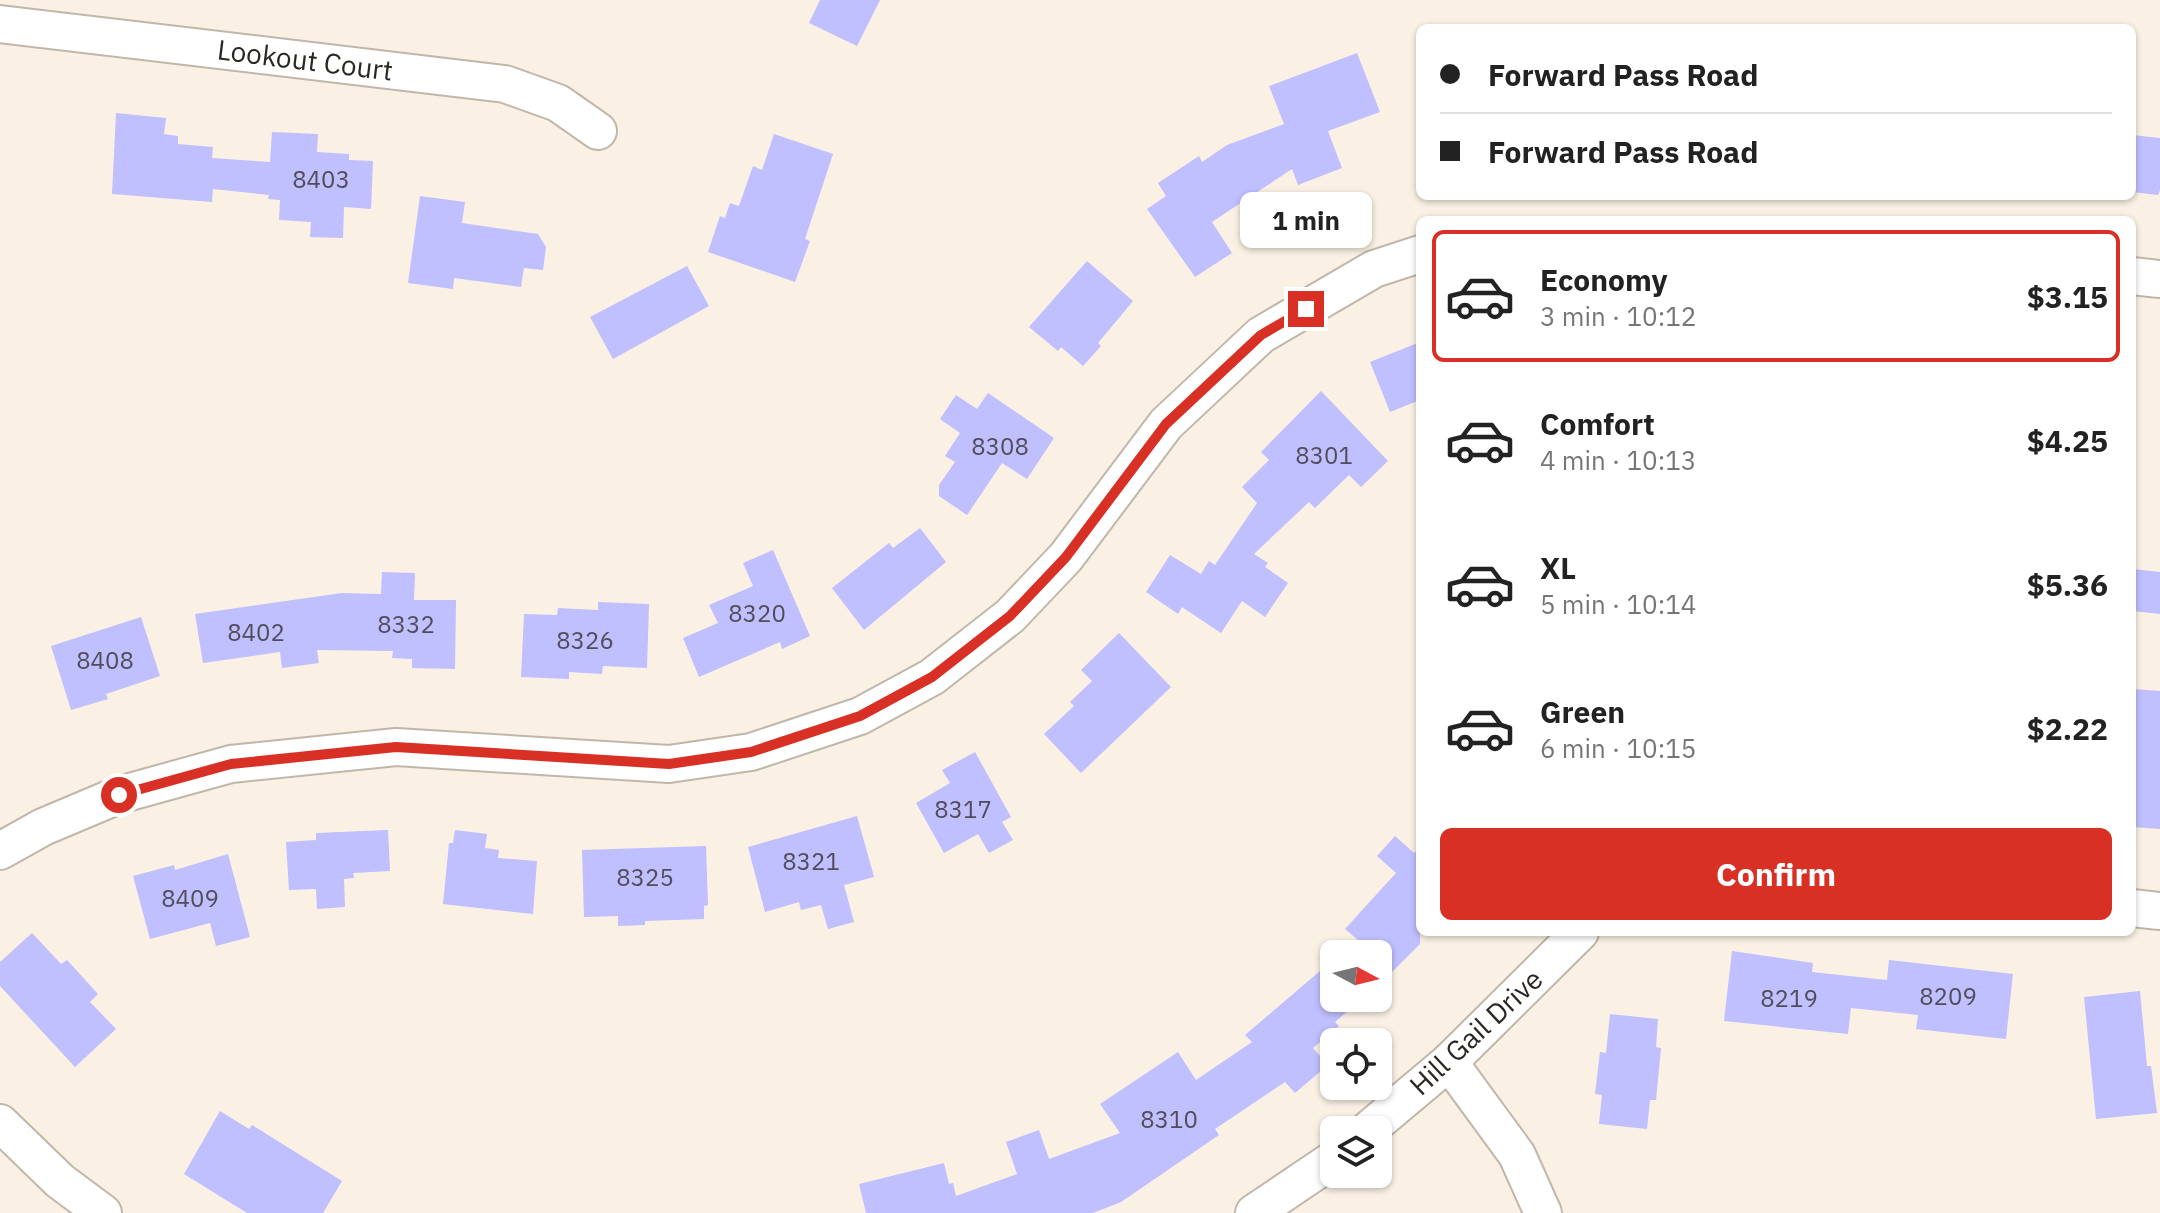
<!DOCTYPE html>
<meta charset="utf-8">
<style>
:root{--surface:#fff;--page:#f2f2f2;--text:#222;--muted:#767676;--line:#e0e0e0;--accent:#d93025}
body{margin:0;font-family:"IBM Plex Sans",sans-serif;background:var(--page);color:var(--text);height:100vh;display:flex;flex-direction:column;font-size:30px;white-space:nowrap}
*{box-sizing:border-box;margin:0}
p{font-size:26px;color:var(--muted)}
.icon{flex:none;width:44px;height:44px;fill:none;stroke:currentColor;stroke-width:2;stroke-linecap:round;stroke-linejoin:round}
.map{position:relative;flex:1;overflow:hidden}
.side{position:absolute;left:1416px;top:216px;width:720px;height:720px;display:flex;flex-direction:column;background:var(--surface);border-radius:12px;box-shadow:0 2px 6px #0004}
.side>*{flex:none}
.top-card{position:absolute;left:1416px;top:24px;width:720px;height:176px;border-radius:12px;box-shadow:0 2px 6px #0004;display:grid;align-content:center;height:176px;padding:0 24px;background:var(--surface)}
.needle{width:52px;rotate:97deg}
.fabs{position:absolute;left:1320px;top:940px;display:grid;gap:16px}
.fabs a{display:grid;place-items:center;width:72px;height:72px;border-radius:12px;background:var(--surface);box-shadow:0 2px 6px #0004;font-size:40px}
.end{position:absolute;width:36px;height:36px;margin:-18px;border:10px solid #d93025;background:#fff;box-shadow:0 0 0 4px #fff}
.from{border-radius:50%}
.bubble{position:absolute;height:56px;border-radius:12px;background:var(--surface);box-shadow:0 2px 6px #0004;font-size:26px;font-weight:700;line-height:56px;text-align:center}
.top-card b{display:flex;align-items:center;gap:28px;height:76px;font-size:30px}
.top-card b+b{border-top:2px solid var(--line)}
.top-card i{width:20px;height:20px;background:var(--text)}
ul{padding:14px 0 0;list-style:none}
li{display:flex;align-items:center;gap:24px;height:132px;margin:0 16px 12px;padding:0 8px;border:4px solid transparent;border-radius:12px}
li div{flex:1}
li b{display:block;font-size:30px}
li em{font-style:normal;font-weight:700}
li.active{border-color:var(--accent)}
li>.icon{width:72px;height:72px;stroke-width:1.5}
.cta{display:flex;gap:16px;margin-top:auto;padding:16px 24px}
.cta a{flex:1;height:92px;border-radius:12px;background:var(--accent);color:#fff;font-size:32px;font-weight:700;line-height:92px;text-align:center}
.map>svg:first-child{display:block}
.building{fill:#c0bfff}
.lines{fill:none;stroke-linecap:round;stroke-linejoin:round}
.street-casing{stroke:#c0b7aa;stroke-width:40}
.street{stroke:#fff;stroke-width:36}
.route{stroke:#d93025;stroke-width:10}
.labels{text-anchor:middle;stroke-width:6;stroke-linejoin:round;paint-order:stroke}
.number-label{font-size:24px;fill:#504d59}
.street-label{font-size:28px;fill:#2b2722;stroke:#fff}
</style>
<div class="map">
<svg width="2160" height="1213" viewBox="0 0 2160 1213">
<rect width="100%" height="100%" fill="#faf0e3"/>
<g class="building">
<polygon points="820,0 880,0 857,46 809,23"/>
<polygon points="1357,53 1380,112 1328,131 1342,168 1298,185 1292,169 1212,222 1232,253 1195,277 1147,209 1166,196 1158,183 1199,156 1202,162 1227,145 1284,124 1269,86"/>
<polygon points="116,113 166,118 164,134 178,136 178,144 213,147 212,158 270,162 272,132 318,134 317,152 349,154 349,160 373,161 371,209 344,207 343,238 310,237 311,222 279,220 280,200 268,199 269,195 213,189 212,202 112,194"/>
<polygon points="774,134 833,154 805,239 810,241 795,282 708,252 720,216 725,218 730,203 739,206 753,166 762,170"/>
<polygon points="2132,135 2160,138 2160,190 2158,195 2132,192"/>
<polygon points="420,196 465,202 462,223 538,234 546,247 543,270 524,268 521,287 454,278 453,289 408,283"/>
<polygon points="1087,261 1133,301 1098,343 1101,346 1083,366 1061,347 1058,351 1029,327"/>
<polygon points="687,266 709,306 613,359 590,317"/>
<polygon points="1420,342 1420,400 1390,412 1370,362"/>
<polygon points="1321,391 1388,461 1361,487 1349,475 1315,508 1309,502 1254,554 1268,563 1265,567 1288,583 1265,617 1242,601 1221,633 1182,607 1178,614 1146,592 1170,555 1201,574 1209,561 1215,565 1257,503 1242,487 1269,460 1261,452"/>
<polygon points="988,393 1054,438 1027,479 1002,463 967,515 939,496 939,485 955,462 945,456 960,433 940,419 956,395 977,409"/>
<polygon points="920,528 946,562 864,630 832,588 889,543 893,548"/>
<polygon points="773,550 810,636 782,649 780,642 699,677 683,638 718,623 709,605 753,586 743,563"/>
<polygon points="2132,569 2160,572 2160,614 2132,611"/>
<polygon points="382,572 415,573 414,600 456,600 455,669 412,668 412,659 392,658 393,651 317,650 319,663 282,668 280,652 203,663 195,614 342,593 381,594"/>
<polygon points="598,602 649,604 647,668 603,666 602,674 569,672 569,679 521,677 524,614 557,615 558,608 598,610"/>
<polygon points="141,617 160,676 106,694 108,699 71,710 51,646"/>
<polygon points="1119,633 1171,687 1081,773 1044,734 1074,706 1070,702 1092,681 1081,670"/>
<polygon points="2132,689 2160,691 2160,829 2132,827"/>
<polygon points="975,752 1011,817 1002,822 1013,840 989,853 978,834 944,853 916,803 950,783 942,770"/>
<polygon points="857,816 874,877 844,885 854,922 828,929 821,905 801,910 799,902 765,912 748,847"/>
<polygon points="388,830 390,871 353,873 354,878 344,879 345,907 317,909 316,889 289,890 286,842 316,840 316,833"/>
<polygon points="455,830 487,834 485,848 499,850 498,858 537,861 533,914 443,904 449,843 453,843"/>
<polygon points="1395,836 1414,853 1420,847 1420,944 1378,986 1378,954 1341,954 1358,940 1345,929 1396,873 1377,856"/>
<polygon points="706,846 708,905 704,906 704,919 645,921 645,925 618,926 618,916 584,917 582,850"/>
<polygon points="228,854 250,937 216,946 210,923 150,939 133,876 174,865 175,870"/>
<polygon points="32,933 61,964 67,960 98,994 90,1002 116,1029 75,1067 0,986 0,962"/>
<polygon points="1732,951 1813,963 1812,972 1887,980 1889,960 2013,974 2006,1039 1916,1029 1918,1015 1851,1008 1848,1034 1724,1021"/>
<polygon points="1334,959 1334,998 1363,998 1335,1022 1339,1026 1313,1048 1328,1065 1295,1093 1285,1082 1215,1129 1219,1135 1121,1202 1093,1213 866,1213 859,1184 944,1163 949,1184 953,1183 956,1196 1017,1174 1006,1142 1039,1130 1049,1159 1120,1133 1100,1104 1178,1052 1196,1080 1252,1042 1245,1035"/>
<polygon points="2140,991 2147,1066 2151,1066 2157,1113 2096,1119 2084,997"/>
<polygon points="1610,1014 1658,1019 1656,1047 1661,1048 1656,1100 1650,1100 1647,1129 1599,1124 1602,1095 1595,1094 1600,1052 1606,1053"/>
<polygon points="220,1111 249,1129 252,1125 342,1181 323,1213 247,1213 184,1174"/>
</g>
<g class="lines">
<g class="street-casing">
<g id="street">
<polyline points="0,24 505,84 558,103 598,131"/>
<polyline points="2132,276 2160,279"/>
<polyline points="0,851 43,827 119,795 231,764 396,747 669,764 751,752 860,716 932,677 1010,616 1066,557 1166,424 1261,335 1374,269 1420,254"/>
<polyline points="2132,908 2160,911"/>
<polyline points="1449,1062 1517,1155 1543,1213"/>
<polyline points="0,1123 60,1181 103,1213"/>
<polyline points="1368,1130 1449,1062 1580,932"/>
<polyline points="1254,1213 1334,1159"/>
</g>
</g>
<use href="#street" class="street"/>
</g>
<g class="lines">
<polyline class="route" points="119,795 231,764 396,747 669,764 751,752 860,716 932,677 1010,616 1066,557 1166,424 1261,335 1306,309"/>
</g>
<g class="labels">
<g class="number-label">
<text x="321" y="188">8403</text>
<text x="1000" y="455">8308</text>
<text x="1324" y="464">8301</text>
<text x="757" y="622">8320</text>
<text x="406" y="633">8332</text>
<text x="256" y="641">8402</text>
<text x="585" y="649">8326</text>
<text x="105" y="669">8408</text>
<text x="963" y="818">8317</text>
<text x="811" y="870">8321</text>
<text x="645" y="886">8325</text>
<text x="190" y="907">8409</text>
<text x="1948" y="1005">8209</text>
<text x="1789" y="1007">8219</text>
<text x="1169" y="1128">8310</text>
</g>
<g class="street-label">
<text transform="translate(305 60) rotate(7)" y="10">Lookout Court</text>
<text transform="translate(1476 1032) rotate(-43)" y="10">Hill Gail Drive</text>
</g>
</g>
</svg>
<div class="fabs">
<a><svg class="needle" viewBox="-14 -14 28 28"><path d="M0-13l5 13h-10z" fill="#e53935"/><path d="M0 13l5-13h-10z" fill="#767676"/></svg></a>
<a><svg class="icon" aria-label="locate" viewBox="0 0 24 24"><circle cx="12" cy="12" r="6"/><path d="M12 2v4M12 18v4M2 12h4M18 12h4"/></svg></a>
<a><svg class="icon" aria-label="layers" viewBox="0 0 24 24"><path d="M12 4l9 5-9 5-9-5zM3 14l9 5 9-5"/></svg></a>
</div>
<i class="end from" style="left:119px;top:795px"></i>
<i class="end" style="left:1306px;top:309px"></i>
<div class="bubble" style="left:1240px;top:192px;width:132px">1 min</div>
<div class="top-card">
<b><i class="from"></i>Forward Pass Road</b>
<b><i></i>Forward Pass Road</b>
</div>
<section class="side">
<ul>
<li class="active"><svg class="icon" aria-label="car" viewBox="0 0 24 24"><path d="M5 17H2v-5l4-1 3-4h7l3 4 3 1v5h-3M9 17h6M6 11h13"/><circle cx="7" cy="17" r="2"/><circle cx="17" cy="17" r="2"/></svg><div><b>Economy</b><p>3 min · 10:12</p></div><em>$3.15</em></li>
<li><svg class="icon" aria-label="car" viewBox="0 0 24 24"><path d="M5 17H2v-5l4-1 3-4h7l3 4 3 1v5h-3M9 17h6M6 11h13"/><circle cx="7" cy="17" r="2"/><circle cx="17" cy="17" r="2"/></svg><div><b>Comfort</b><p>4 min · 10:13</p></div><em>$4.25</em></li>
<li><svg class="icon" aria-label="car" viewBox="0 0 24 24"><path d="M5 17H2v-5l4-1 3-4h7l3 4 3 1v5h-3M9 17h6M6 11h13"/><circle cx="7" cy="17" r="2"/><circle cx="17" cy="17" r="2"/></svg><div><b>XL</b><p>5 min · 10:14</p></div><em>$5.36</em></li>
<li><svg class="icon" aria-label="car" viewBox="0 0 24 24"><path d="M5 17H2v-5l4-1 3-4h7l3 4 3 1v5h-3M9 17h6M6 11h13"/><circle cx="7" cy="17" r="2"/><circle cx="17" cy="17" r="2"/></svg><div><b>Green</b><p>6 min · 10:15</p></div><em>$2.22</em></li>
</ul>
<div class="cta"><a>Confirm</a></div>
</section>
</div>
